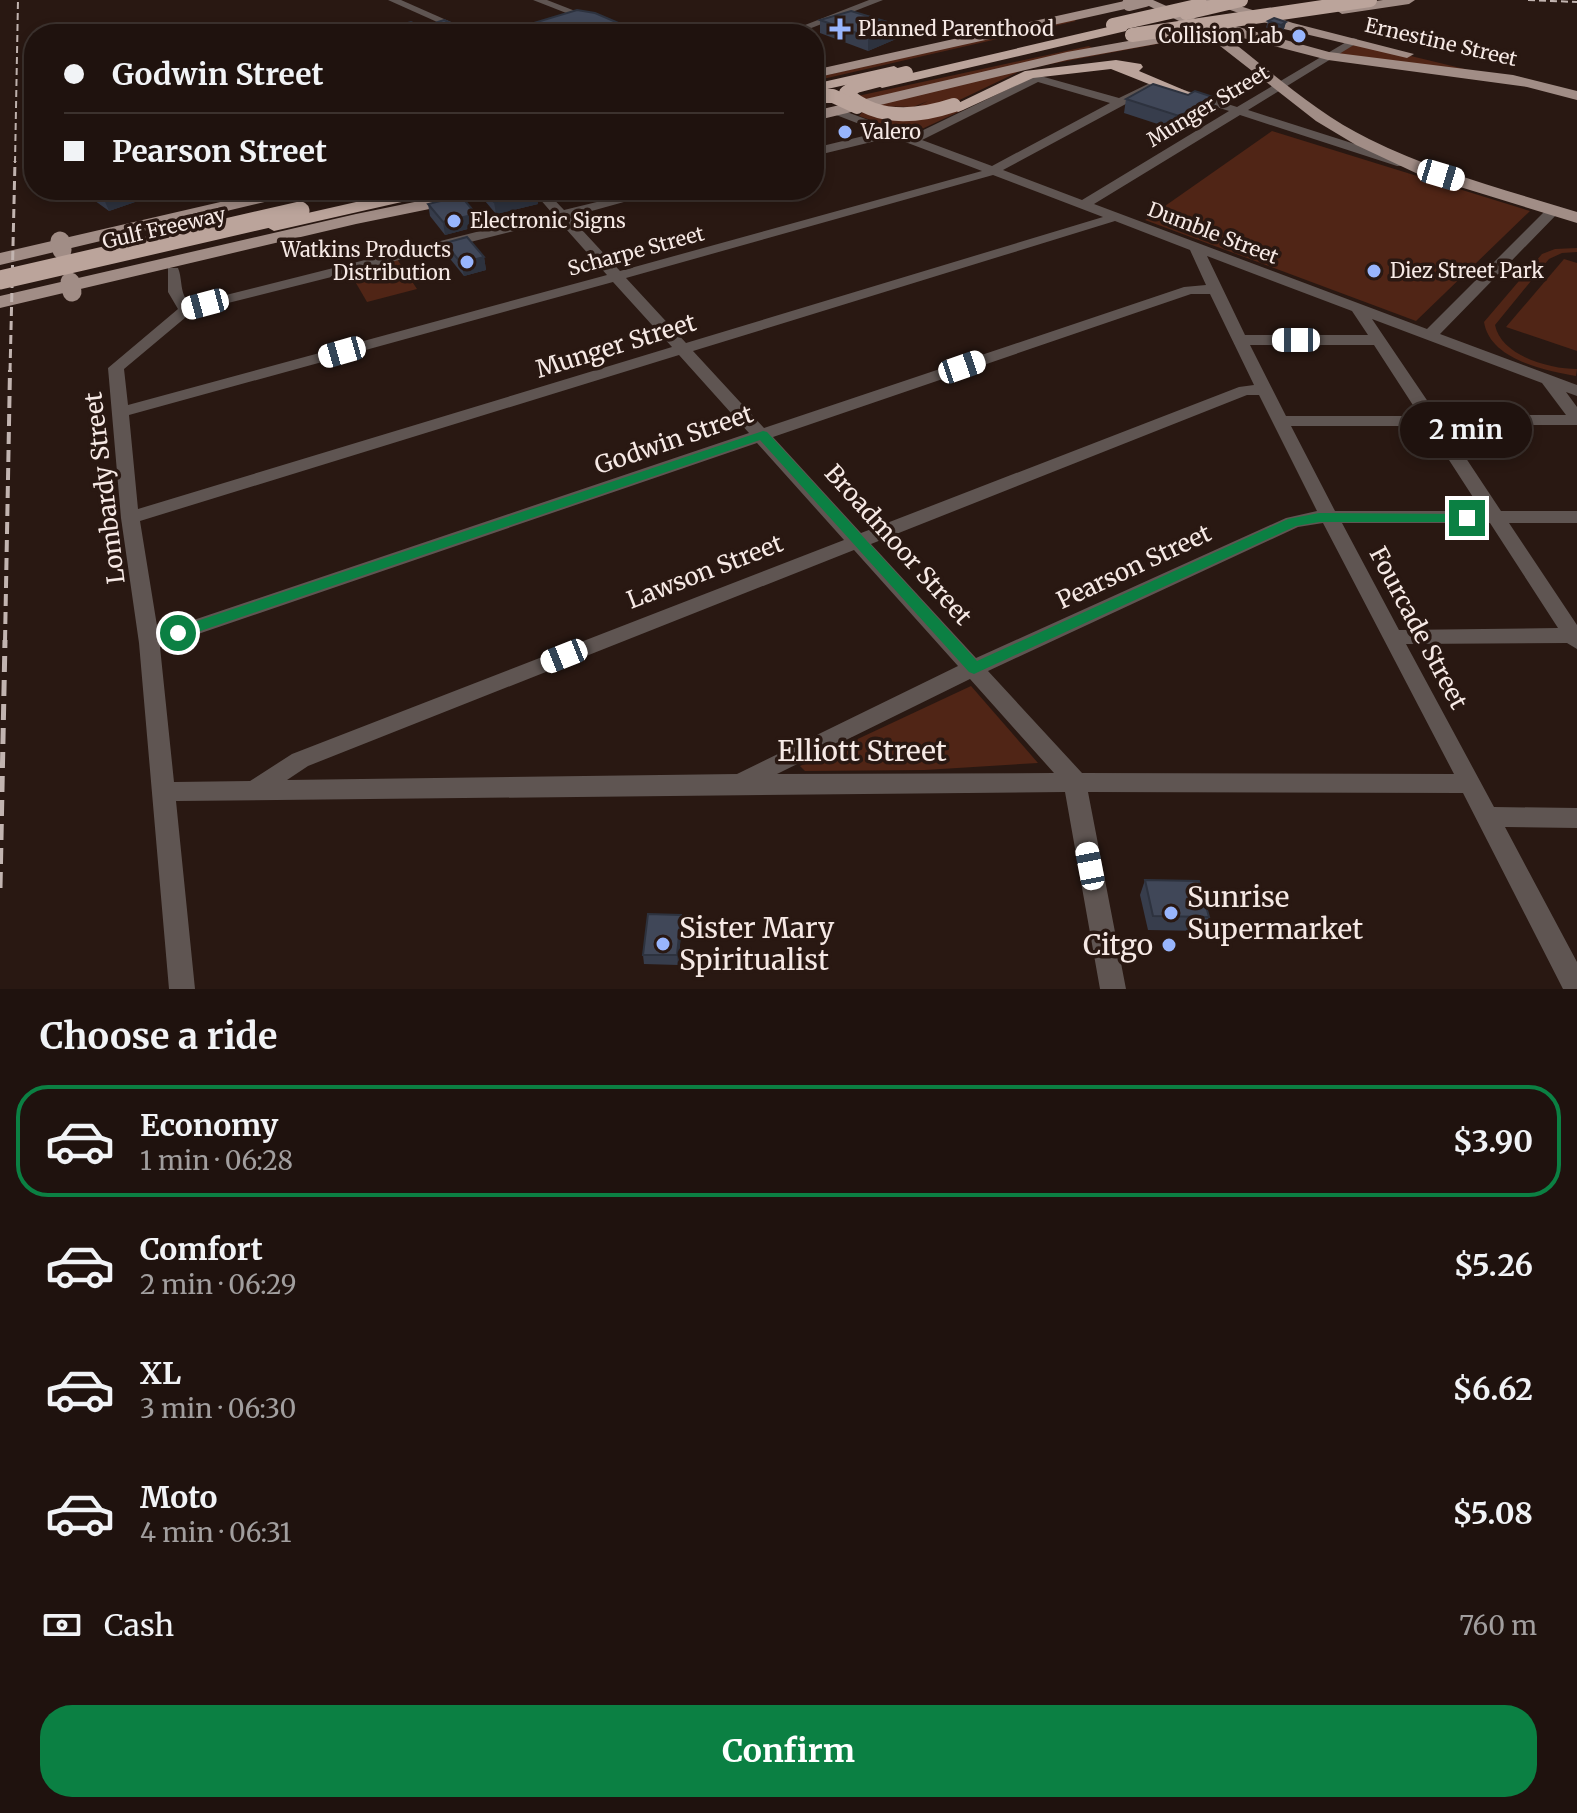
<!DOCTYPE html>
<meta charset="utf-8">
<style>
:root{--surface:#1f120e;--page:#271b17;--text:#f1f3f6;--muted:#a19e9e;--line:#3c322e;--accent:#0b8043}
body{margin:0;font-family:Merriweather,serif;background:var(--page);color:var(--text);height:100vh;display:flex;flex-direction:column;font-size:30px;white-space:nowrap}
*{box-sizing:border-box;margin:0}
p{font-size:26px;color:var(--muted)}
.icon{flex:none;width:44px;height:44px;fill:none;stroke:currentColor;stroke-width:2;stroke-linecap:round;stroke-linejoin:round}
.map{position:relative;height:989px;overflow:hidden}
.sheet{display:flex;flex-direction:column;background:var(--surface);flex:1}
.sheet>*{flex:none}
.top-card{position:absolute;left:24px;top:24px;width:800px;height:176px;border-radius:32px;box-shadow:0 4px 12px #0003,0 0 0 2px var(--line);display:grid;align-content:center;height:176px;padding:0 40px;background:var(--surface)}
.end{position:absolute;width:36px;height:36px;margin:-18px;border:10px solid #0b8043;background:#fff;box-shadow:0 0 0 4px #fff}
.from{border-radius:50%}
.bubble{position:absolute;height:56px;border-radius:28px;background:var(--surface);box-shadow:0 4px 12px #0003,0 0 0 2px var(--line);font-size:26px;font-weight:700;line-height:56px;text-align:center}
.car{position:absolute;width:24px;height:48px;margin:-24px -12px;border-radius:10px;box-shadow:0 0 6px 2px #0007;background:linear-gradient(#fff 24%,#345 0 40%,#fff 0 76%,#345 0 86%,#fff 0)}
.top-card b{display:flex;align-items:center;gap:28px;height:76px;font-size:30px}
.top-card b+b{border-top:2px solid var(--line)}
.top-card i{width:20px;height:20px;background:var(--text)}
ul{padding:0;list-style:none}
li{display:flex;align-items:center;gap:24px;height:112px;margin:0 16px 12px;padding:0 24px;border:4px solid transparent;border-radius:32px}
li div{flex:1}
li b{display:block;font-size:30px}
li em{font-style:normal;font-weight:700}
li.active{border-color:var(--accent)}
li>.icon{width:72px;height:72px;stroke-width:1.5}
h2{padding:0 40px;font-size:36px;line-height:96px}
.pay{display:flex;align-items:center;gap:20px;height:88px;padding:0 40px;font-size:30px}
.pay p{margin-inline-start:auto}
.button{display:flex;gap:16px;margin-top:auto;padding:16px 40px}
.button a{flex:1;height:92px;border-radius:32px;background:var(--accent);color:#fff;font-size:32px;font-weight:700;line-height:92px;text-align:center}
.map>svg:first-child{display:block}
.green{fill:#502516}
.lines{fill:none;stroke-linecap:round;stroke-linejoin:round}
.minor{fill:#5f5552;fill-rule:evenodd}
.major{fill:#a18d86;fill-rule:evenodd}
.highway{fill:#bba49b;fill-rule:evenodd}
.rail-far3{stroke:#c2b4b0;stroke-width:2;stroke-dasharray:7 4;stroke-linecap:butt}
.rail-far2{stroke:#c2b4b0;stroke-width:3;stroke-dasharray:9 5;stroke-linecap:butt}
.rail-far1{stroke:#c2b4b0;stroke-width:4;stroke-dasharray:12 6;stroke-linecap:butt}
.rail{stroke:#c2b4b0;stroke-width:5;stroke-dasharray:16 8;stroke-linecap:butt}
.major-bridge-far1{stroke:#a18d86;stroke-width:14}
.major-bridge{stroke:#a18d86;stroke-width:19}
.highway-bridge-far1{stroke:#bba49b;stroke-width:14}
.highway-bridge{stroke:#bba49b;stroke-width:19}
.wall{fill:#373d4c}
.shaded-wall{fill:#2d323e}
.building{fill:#404758;stroke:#2d323e;stroke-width:2}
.route{fill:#0b8043}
.poi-dot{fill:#98b5fd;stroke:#291812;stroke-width:3}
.labels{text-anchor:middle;stroke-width:7;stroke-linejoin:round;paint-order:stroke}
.far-poi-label{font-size:20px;fill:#f6e9e5;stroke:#291812;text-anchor:start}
.far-street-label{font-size:20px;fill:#f6e9e5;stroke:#291812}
.street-label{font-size:24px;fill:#f6e9e5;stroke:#291812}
.near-street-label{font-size:28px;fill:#f6e9e5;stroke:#291812}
.near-poi-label{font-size:28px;fill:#f6e9e5;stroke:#291812;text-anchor:start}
</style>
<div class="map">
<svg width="1577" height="989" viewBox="0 0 1577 989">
<rect width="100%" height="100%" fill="#291812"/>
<g class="green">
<polygon points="1072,18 1076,21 814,81 814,78"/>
<polygon points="1198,35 1216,40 1189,38 1024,69 947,106 914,108 928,101 913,107 871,106 1029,67"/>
<polygon points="1357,43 1502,78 1346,57 1339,53"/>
<polygon points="1089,46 1092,48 859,101 853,97"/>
<polygon points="965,109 911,134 859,116 863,111"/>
<polygon points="1272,131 1530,211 1416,321 1145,220"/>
<path d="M1577,248v4l-15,1 -13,6 -54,66c6,31 55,44 82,44l-1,7c-31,-6 -86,-16 -92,-54l58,-68 13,-5z"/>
<polygon points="397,259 417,289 367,302 349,271"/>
<polygon points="1564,259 1577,263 1577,351 1506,327"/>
<polygon points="971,686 1038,763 925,770 805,771 800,766"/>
</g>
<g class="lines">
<g class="minor">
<polygon points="388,0 401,0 478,34 464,34"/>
<polygon points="533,0 547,0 634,34 620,34"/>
<polygon points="869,0 883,0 796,34 782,34"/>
<path d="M1353,38l4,1v4l-109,67 157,50v6h-8l-157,-51 -146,89 333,125 121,-121 12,3 -120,123 137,51v11l-11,-4 11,15v18h-133l57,86h76v12h-68l68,102v24l-10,-6 -161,1 88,163 83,1v20l-72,-1 72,135v27h-14l-100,-196 -375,-1 38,197h-26l-35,-197 -889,9 19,188h-26l-30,-346 -18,-125 -13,-150 70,-59 -10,-17v-24h10c5,12 1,25 12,36l362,-91 -20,-23h13l19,20 82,-20h21l-97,27 50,54 362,-100 -90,-34 -78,19v-8l66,-16 -49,-19v-4h8l72,27 126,-61 82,23 29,-14 30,4 59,19zM1038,82l72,21 -118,63 -70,-26zM1150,91l23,2 56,18 -147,89 -79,-30zM993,175l110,42 -417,126 -60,-65zM558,220l49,55 -479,130 -4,-36 68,-57zM1115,221l75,29 16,35 -22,2 -420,141 -71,-77zM1207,256l145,55 16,24h-123zM613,282l59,65 -534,162 -9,-94zM1191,294h19l44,91 -15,2 -378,146 -88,-96zM1372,319l170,64 24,32h-129zM1250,345h124l46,71h-134zM679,355l70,78 -591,199 -18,-111zM1247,395h12l58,116 -31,7 -310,140 -105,-114zM1291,426h136l55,85h-147zM757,443l87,97 -552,214 -42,27 -76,1 -14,-135zM1323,523l131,251 -372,-1 -94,-102 310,-144zM1342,523h148l68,105 -159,2zM854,550l104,116 -221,108 -450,6 21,-14zM970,679l84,94 -277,1z"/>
<polygon points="237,190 251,190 256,196 245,199"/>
</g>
<g class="major">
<polygon points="1129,0 1135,4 1134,7 814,78 814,70"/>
<path d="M1137,0h16l54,24 6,-4 116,32 184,23 64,16v9l-50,-13 -199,-27 -108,-28c48,37 94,80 149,107 66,33 138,51 208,73v11l-159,-49 -62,-29 -40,-24 -110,-86 -139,25 -253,61v-10l253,-59 128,-23z"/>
<polygon points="1202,0 1221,0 1293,23 1414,54 1407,58 1284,29"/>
<polygon points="1383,0 1415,0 1409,4 1342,14 1336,10 1342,6"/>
<polygon points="272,190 303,190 294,195 0,265 0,253"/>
<polygon points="473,190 507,190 498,195 356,224 0,308 0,296 356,214"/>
</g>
<g class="highway">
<polygon points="1121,24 1128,28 1126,31 882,88 875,84 882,80"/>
<polygon points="1116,60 1141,64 1143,67 1139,71 1191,93 1189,96 1179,96 1111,69 1033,78 963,110 958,112 950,107 1025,71"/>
<polygon points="894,66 901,70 899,73 814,92 814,84"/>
<polygon points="409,190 440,190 437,194 274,231 265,226 268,222"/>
</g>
<g class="rail-far3">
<polyline points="1528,0 1577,2"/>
<polyline points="205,34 253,31 282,34"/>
<polyline points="15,163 18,0"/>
</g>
<polyline class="rail-far2" points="10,372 15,161"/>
<polyline class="rail-far1" points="5,642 10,370"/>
<polyline class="rail" points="0,888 5,640"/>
<polyline class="major-bridge-far1" points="1129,4 1145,0"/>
<g class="major-bridge">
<polyline points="60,241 62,250"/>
<polyline points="70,282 72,292"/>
</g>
<g class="highway-bridge-far1">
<polyline points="1186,13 1241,0"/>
<polyline points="1113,25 1201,5"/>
<polyline points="1132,35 1370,0"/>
<path d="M906,73l-50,13 -10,7c30,28 72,24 108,12"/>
<polyline points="814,96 833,96 857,107"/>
</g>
<polyline class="highway-bridge" points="0,280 300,211"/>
</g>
<g class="wall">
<polygon points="820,20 897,25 896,39 868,51 820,33"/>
<polygon points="1268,21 1286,22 1283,32 1278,35 1265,31"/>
<polygon points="1126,99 1213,112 1176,130 1124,113"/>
<polygon points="80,190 157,190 158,192 135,200 135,202 109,211"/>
<polygon points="483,190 537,192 538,204 496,214 485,201"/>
<polygon points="428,204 476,214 479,226 445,235 430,216"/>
<polygon points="445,243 484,257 486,270 464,276 447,255"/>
<polygon points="1145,880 1209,917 1203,931 1148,930 1140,895"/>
<polygon points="682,924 678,965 644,964 643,955"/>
</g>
<g class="shaded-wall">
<polygon points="1286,22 1283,32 1278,35 1281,25"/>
<polygon points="897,25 896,39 868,51 868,37"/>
<polygon points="630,28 631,34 613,34"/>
<polygon points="1216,98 1213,112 1176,130 1179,116"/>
<polygon points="123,190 157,190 158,192 135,200 135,202 109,211 103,197"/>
<polygon points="537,192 538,204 496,214 494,202"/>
<polygon points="476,214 479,226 445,235 443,222"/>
<polygon points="484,257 486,270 464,276 461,263"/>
<polygon points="681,915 682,924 678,965 677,955"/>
</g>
<g class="building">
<polygon points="577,10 595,13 630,28 613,34 570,34 560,30 548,34 497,34"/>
<polygon points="851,11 897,25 868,37 820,20"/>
<polygon points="1274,18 1286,22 1281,25 1268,21"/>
<polygon points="444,20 477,34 369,34 411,22 422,27"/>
<polygon points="1153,84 1188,95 1195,91 1216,98 1179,116 1126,99"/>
<polygon points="94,190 123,190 103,197"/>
<polygon points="484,190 535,190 537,192 494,202"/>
<polygon points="461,196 476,214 443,222 428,204"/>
<polygon points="467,237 484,257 461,263 445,243"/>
<polygon points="1145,880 1199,881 1209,917 1153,916"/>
<polygon points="648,914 681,915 677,955 643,955"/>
</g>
<polygon class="route" points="763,431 767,432 977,661 1288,519 1319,513 1467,514 1474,518 1467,522 1319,522 1296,526 974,674 969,672 760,440 183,637 178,638 171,633 173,629"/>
<g class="poi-dot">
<path d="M836 17h8v8h8v8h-8v8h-8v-8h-8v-8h8z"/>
<circle cx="1299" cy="36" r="8"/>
<circle cx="845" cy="132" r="8"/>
<circle cx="454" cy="221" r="8"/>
<circle cx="467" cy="262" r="8"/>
<circle cx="1374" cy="271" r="8"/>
<circle cx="1171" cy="913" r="8"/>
<circle cx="663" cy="944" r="8"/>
<circle cx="1169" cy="945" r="8"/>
</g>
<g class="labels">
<g class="far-poi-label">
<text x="858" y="36">Planned Parenthood</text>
<text x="1283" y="43" text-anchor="end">Collision Lab</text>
<text x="861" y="139">Valero</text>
<text x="470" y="228">Electronic Signs</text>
<text x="451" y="257" text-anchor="end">Watkins Products<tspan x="451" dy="23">Distribution</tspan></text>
<text x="1390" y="278">Diez Street Park</text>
</g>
<g class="far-street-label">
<text transform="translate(1441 42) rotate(13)" y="7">Ernestine Street</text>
<text transform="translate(1208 106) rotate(-31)" y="7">Munger Street</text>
<text transform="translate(164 228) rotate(-13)" y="7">Gulf Freeway</text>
<text transform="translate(1213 233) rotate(21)" y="7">Dumble Street</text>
<text transform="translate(636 251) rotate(-15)" y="7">Scharpe Street</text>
</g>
<g class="street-label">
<text transform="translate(616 346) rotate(-17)" y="8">Munger Street</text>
<text transform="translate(674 440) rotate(-19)" y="8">Godwin Street</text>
<text transform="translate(105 488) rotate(-97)" y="8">Lombardy Street</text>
<text transform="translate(898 545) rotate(48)" y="8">Broadmoor Street</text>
<text transform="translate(1134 567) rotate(-25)" y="8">Pearson Street</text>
<text transform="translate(705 572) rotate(-21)" y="8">Lawson Street</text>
<text transform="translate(1418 628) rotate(62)" y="8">Fourcade Street</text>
</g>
<g class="near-street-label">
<text x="862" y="761">Elliott Street</text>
</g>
<g class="near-poi-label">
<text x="1187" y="907">Sunrise<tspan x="1187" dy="32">Supermarket</tspan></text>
<text x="679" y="938">Sister Mary<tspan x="679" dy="32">Spiritualist</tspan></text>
<text x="1153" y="955" text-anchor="end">Citgo</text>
</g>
</g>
</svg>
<i class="end from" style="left:178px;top:633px"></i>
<i class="end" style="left:1467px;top:518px"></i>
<div class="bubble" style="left:1400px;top:402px;width:132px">2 min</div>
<i class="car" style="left:1441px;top:175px;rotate:107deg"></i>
<i class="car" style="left:205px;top:304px;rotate:255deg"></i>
<i class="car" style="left:1296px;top:340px;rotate:270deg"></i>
<i class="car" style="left:342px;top:352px;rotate:254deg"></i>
<i class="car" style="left:962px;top:367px;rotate:71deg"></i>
<i class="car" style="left:564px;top:656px;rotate:248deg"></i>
<i class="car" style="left:1090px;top:866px;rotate:349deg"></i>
<div class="top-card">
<b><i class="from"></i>Godwin Street</b>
<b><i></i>Pearson Street</b>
</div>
</div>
<section class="sheet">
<h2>Choose a ride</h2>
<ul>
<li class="active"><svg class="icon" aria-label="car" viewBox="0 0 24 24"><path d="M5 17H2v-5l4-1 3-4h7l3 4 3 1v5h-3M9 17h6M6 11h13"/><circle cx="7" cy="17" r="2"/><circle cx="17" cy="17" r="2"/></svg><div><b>Economy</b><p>1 min · 06:28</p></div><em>$3.90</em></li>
<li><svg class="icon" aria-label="car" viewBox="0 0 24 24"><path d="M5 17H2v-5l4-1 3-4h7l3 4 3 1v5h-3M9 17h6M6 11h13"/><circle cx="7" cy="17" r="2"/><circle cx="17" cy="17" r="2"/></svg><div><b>Comfort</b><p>2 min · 06:29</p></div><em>$5.26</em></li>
<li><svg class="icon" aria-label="car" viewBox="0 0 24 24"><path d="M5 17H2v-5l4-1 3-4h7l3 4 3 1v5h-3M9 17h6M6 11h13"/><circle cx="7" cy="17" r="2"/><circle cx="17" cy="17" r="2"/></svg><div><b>XL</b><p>3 min · 06:30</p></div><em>$6.62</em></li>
<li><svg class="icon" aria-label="car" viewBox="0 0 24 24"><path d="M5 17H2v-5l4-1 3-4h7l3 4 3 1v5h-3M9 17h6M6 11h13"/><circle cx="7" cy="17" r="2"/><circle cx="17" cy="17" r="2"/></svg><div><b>Moto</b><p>4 min · 06:31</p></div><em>$5.08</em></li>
</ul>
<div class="pay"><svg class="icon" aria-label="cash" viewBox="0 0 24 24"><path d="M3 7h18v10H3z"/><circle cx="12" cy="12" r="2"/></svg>Cash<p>760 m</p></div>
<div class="button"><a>Confirm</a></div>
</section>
